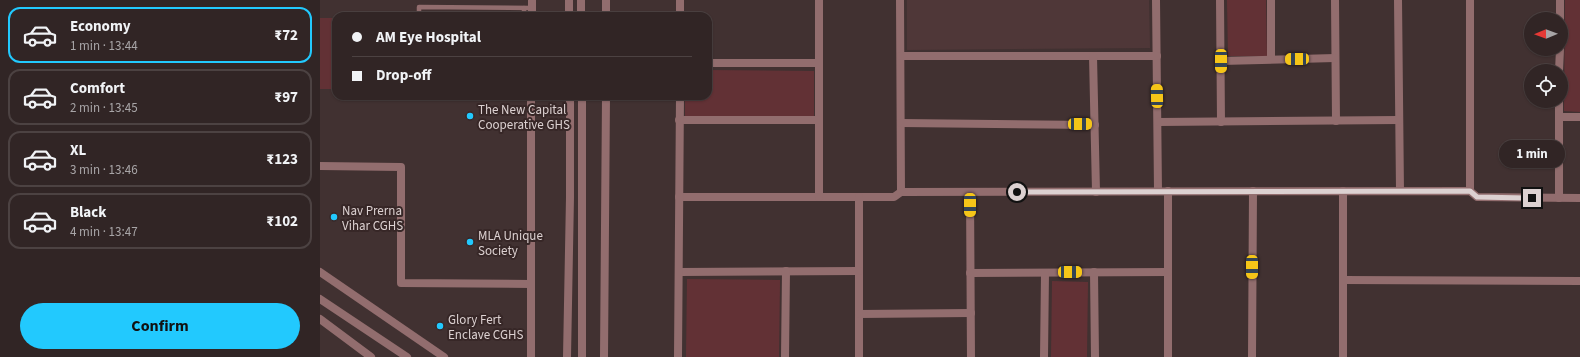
<!DOCTYPE html>
<meta charset="utf-8">
<style>
:root{--surface:#312525;--page:#392d2d;--text:#f1f3f6;--muted:#a8a5a7;--line:#4c4242;--accent:#22c9fe}
body{margin:0;font-family:"Source Sans 3",sans-serif;background:var(--page);color:var(--text);height:100vh;display:flex;flex-direction:column;font-size:15px;white-space:nowrap}
*{box-sizing:border-box;margin:0}
p{font-size:13px;color:var(--muted)}
.icon{flex:none;width:22px;height:22px;fill:none;stroke:currentColor;stroke-width:2;stroke-linecap:round;stroke-linejoin:round}
.map{position:relative;flex:1;overflow:hidden}
.panel{display:flex;flex-direction:column;background:var(--surface);width:320px}
.panel>*{flex:none}
.hud{position:absolute;left:12px;top:12px;width:380px;height:88px;border-radius:12px;box-shadow:0 1px 3px #0004,0 0 0 1px var(--line);display:grid;align-content:center;height:88px;padding:0 20px;background:var(--surface)}
.needle{width:26px;rotate:269deg}
.buttons{position:absolute;left:1204px;top:12px;display:grid;gap:8px}
.buttons a{display:grid;place-items:center;width:44px;height:44px;border-radius:50%;background:var(--surface);box-shadow:0 1px 3px #0004,0 0 0 1px var(--line);font-size:20px}
.end{position:absolute;width:18px;height:18px;margin:-9px;border:5px solid #dcd1d1;background:#111;box-shadow:0 0 0 2px #111}
.from{border-radius:50%}
.bubble{position:absolute;height:28px;border-radius:14px;background:var(--surface);box-shadow:0 1px 3px #0004,0 0 0 1px var(--line);font-size:13px;font-weight:700;line-height:28px;text-align:center}
.car{position:absolute;width:12px;height:24px;margin:-12px -6px;border-radius:5px;box-shadow:0 0 3px 1px #0007;background:linear-gradient(#f5c518 24%,#345 0 40%,#f5c518 0 76%,#345 0 86%,#f5c518 0)}
.hud b{display:flex;align-items:center;gap:14px;height:38px;font-size:15px}
.hud b+b{border-top:1px solid var(--line)}
.hud i{width:10px;height:10px;background:var(--text)}
ul{padding:7px 0 0;list-style:none}
li{display:flex;align-items:center;gap:12px;height:56px;margin:0 8px 6px;padding:0 12px;border:2px solid var(--line);border-radius:12px}
li div{flex:1}
li b{display:block;font-size:15px}
li em{font-style:normal;font-weight:700}
li.on{border-color:var(--accent)}
li>.icon{width:36px;height:36px;stroke-width:1.5}
.action{display:flex;gap:8px;margin-top:auto;padding:8px 20px}
.action a{flex:1;height:46px;border-radius:24px;background:var(--accent);color:#111;font-size:16px;font-weight:700;line-height:46px;text-align:center}
main{display:flex;flex:1;min-height:0}
.map>svg:first-child{display:block}
.built{fill:#4f3738}
.green{fill:#623135}
.lines{fill:none;stroke-linecap:round;stroke-linejoin:round}
.service{stroke:#926d6e;stroke-width:4.5}
.minor{stroke:#926d6e;stroke-width:8}
.tertiary{stroke:#926d6e;stroke-width:8}
.route{stroke:#dcd1d1;stroke-width:5}
.poi-dot{fill:#22c9fe;stroke:#372727;stroke-width:1.5}
.labels{text-anchor:middle;stroke-width:4;stroke-linejoin:round;paint-order:stroke}
.poi-label{font-size:13px;fill:#dcd1d1;stroke:#372727;text-anchor:start}
</style>
<main>
<section class="panel">
<ul>
<li class="on"><svg class="icon" aria-label="car" viewBox="0 0 24 24"><path d="M5 17H2v-5l4-1 3-4h7l3 4 3 1v5h-3M9 17h6M6 11h13"/><circle cx="7" cy="17" r="2"/><circle cx="17" cy="17" r="2"/></svg><div><b>Economy</b><p>1 min · 13:44</p></div><em>₹72</em></li>
<li><svg class="icon" aria-label="car" viewBox="0 0 24 24"><path d="M5 17H2v-5l4-1 3-4h7l3 4 3 1v5h-3M9 17h6M6 11h13"/><circle cx="7" cy="17" r="2"/><circle cx="17" cy="17" r="2"/></svg><div><b>Comfort</b><p>2 min · 13:45</p></div><em>₹97</em></li>
<li><svg class="icon" aria-label="car" viewBox="0 0 24 24"><path d="M5 17H2v-5l4-1 3-4h7l3 4 3 1v5h-3M9 17h6M6 11h13"/><circle cx="7" cy="17" r="2"/><circle cx="17" cy="17" r="2"/></svg><div><b>XL</b><p>3 min · 13:46</p></div><em>₹123</em></li>
<li><svg class="icon" aria-label="car" viewBox="0 0 24 24"><path d="M5 17H2v-5l4-1 3-4h7l3 4 3 1v5h-3M9 17h6M6 11h13"/><circle cx="7" cy="17" r="2"/><circle cx="17" cy="17" r="2"/></svg><div><b>Black</b><p>4 min · 13:47</p></div><em>₹102</em></li>
</ul>
<div class="action"><a>Confirm</a></div>
</section>
<div class="map">
<svg width="1260" height="357" viewBox="0 0 1260 357">
<rect width="100%" height="100%" fill="#413131"/>
<polygon class="built" points="587,0 829,0 830,48 587,50"/>
<g class="green">
<polygon points="907,0 946,0 947,56 908,56"/>
<polygon points="1245,0 1260,0 1260,112 1244,111"/>
<rect x="0" y="18" width="16" height="71"/>
<polygon points="388,70 494,71 494,116 365,116 365,96 388,96"/>
<polygon points="367,279 460,280 459,357 366,357"/>
<polygon points="732,281 768,282 767,357 731,357"/>
</g>
<g class="lines">
<g class="service">
<polyline points="204,8 204,16"/>
<polyline points="99,16 99,7 212,8"/>
</g>
<g class="minor">
<polyline points="580,0 581,192"/>
<polyline points="836,0 838,191"/>
<polyline points="900,0 901,122"/>
<polyline points="951,0 951,59"/>
<polyline points="1015,0 1016,121"/>
<polyline points="1078,0 1080,191"/>
<polyline points="1150,0 1150,191"/>
<polyline points="212,16 212,0"/>
<polyline points="286,16 286,0"/>
<polyline points="360,16 360,0"/>
<polyline points="1240,19 1240,0"/>
<polyline points="581,56 837,56"/>
<polyline points="773,56 776,192"/>
<polyline points="901,61 1015,58"/>
<polyline points="388,63 499,63"/>
<polyline points="1239,71 1240,49"/>
<polyline points="1239,117 1260,117"/>
<polyline points="359,120 499,120"/>
<polyline points="838,122 1079,120"/>
<polyline points="581,123 775,125"/>
<polyline points="0,166 81,167 81,283 211,284"/>
<polyline points="848,191 848,357"/>
<polyline points="650,192 651,357"/>
<polyline points="359,197 574,197 581,192 1150,191 1157,197 1260,198"/>
<polyline points="499,197 499,0"/>
<polyline points="539,197 539,357"/>
<polyline points="1239,198 1239,101"/>
<polyline points="0,272 124,357"/>
<polyline points="359,272 539,271"/>
<polyline points="774,272 775,357"/>
<polyline points="650,273 848,272"/>
<polyline points="1023,280 1260,281"/>
<polyline points="539,314 651,313"/>
<polyline points="211,357 211,96"/>
<polyline points="284,357 286,96"/>
<polyline points="358,357 360,96"/>
<polyline points="465,357 466,271"/>
<polyline points="724,357 725,273"/>
<polyline points="932,357 933,191"/>
<polyline points="1023,357 1023,191"/>
</g>
<g class="tertiary">
<polyline points="249,0 249,16"/>
<polyline points="261,0 261,16"/>
<polyline points="262,96 262,357"/>
<polyline points="0,299 87,357"/>
<polyline points="0,319 51,357"/>
<polyline points="247,357 250,197 250,96"/>
</g>
</g>
<g class="lines">
<polyline class="route" points="697,192 1150,191 1157,197 1212,198"/>
</g>
<g class="poi-dot">
<circle cx="150" cy="116" r="4"/>
<circle cx="14" cy="217" r="4"/>
<circle cx="150" cy="242" r="4"/>
<circle cx="120" cy="326" r="4"/>
</g>
<g class="labels">
<g class="poi-label">
<text x="158" y="114">The New Capital<tspan x="158" dy="15">Cooperative GHS</tspan></text>
<text x="22" y="215">Nav Prerna<tspan x="22" dy="15">Vihar CGHS</tspan></text>
<text x="158" y="240">MLA Unique<tspan x="158" dy="15">Society</tspan></text>
<text x="128" y="324">Glory Fert<tspan x="128" dy="15">Enclave CGHS</tspan></text>
</g>
</g>
</svg>
<div class="buttons">
<a><svg class="needle" viewBox="-14 -14 28 28"><path d="M0-13l5 13h-10z" fill="#e53935"/><path d="M0 13l5-13h-10z" fill="#a8a5a7"/></svg></a>
<a><svg class="icon" aria-label="locate" viewBox="0 0 24 24"><circle cx="12" cy="12" r="6"/><path d="M12 2v4M12 18v4M2 12h4M18 12h4"/></svg></a>
</div>
<i class="end from" style="left:697px;top:192px"></i>
<i class="end" style="left:1212px;top:198px"></i>
<div class="bubble" style="left:1179px;top:140px;width:66px">1 min</div>
<i class="car" style="left:977px;top:59px;rotate:269deg"></i>
<i class="car" style="left:901px;top:61px;rotate:180deg"></i>
<i class="car" style="left:837px;top:96px;rotate:359deg"></i>
<i class="car" style="left:760px;top:124px;rotate:90deg"></i>
<i class="car" style="left:650px;top:205px;rotate:180deg"></i>
<i class="car" style="left:932px;top:267px;rotate:180deg"></i>
<i class="car" style="left:750px;top:272px;rotate:90deg"></i>
<div class="hud">
<b><i class="from"></i>AM Eye Hospital</b>
<b><i></i>Drop-off</b>
</div>
</div>
</main>
